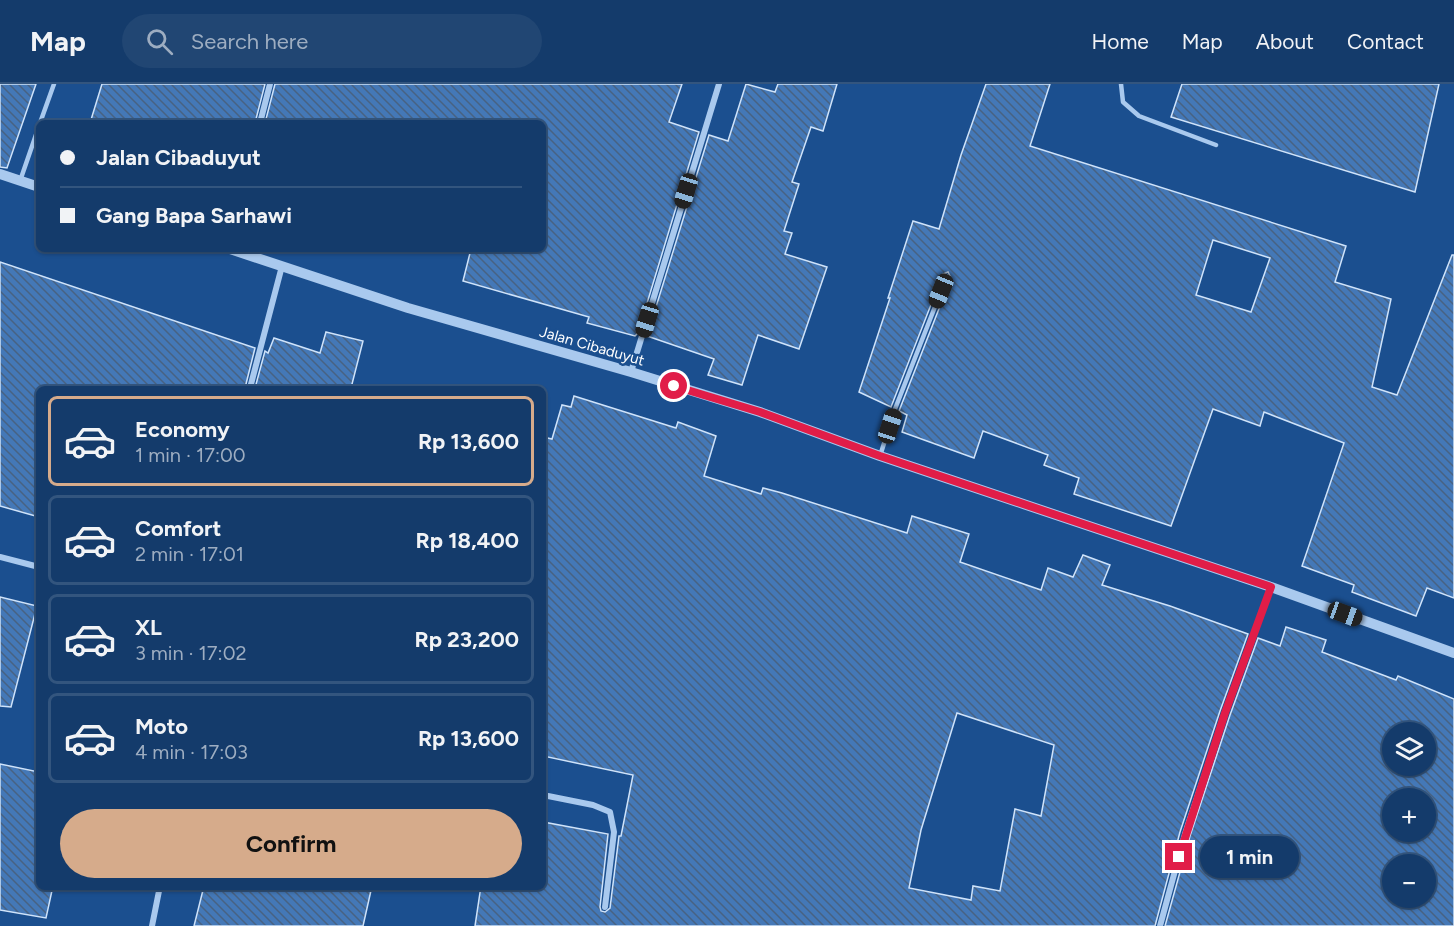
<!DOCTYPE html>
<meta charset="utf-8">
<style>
:root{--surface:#143b6b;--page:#214673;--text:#f1f3f6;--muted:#9dadc1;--line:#33557e;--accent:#d6ab8b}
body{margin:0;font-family:Figtree,sans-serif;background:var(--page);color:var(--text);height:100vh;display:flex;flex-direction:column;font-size:22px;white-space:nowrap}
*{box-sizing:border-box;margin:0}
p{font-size:20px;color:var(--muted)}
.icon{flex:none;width:33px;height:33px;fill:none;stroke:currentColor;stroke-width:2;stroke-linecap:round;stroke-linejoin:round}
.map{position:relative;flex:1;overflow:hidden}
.sheet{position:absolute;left:36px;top:302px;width:510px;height:504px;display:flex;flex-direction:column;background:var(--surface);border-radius:9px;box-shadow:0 2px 4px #0004,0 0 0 2px var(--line)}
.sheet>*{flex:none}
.hud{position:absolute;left:36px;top:36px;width:510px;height:132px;border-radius:9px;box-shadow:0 2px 4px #0004,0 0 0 2px var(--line);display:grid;align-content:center;height:132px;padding:0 24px;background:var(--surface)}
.buttons{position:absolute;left:1382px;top:638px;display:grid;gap:12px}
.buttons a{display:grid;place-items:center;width:54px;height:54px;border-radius:50%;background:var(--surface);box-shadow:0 2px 4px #0004,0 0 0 2px var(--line);font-size:30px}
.end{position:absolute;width:27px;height:27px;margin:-14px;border:8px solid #e11d48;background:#fff;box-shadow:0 0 0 3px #fff}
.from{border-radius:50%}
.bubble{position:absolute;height:42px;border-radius:21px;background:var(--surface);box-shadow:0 2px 4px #0004,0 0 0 2px var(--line);font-size:20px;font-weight:700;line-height:42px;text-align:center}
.car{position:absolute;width:18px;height:36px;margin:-18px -9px;border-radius:8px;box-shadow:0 0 4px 2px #0007;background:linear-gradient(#222 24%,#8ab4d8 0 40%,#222 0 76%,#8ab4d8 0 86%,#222 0)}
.hud b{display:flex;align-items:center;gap:21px;height:57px;font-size:22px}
.hud b+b{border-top:2px solid var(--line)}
.hud i{width:15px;height:15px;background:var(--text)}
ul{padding:10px 0 0;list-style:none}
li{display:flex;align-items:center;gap:18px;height:90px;margin:0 12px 9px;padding:0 12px;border:3px solid var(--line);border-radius:9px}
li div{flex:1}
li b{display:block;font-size:22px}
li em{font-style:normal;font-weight:700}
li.current{border-color:var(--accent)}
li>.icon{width:54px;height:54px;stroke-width:1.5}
.cta{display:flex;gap:12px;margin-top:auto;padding:12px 24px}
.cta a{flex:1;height:69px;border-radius:36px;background:var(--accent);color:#111;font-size:24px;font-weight:700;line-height:69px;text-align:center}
header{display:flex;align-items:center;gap:36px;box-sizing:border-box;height:84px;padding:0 30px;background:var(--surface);border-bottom:2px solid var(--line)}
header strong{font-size:28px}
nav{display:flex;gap:33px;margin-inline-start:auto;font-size:21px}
.search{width:420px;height:54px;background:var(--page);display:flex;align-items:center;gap:15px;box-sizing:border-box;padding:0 21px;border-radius:33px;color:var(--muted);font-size:22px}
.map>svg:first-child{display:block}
.building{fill:url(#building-back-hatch);stroke:#cfe3fa;stroke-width:1.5;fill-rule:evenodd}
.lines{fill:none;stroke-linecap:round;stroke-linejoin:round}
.service{stroke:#a9c9ee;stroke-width:4.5}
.minor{stroke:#a9c9ee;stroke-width:6}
.tertiary{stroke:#a9c9ee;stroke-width:10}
.route{stroke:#e11d48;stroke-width:8}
.labels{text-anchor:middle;stroke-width:5;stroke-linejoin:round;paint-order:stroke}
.street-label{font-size:15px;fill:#fff;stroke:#1b4f8f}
</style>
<header>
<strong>Map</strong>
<div class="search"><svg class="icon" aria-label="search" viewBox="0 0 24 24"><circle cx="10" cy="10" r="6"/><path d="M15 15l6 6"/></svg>Search here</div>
<nav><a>Home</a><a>Map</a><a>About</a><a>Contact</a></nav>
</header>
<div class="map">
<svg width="1454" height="842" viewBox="0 0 1454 842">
<defs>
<pattern id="building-back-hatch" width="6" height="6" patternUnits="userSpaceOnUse" patternTransform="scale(1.5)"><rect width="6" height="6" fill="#4478b7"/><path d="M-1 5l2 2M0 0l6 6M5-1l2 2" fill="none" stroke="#486282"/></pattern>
</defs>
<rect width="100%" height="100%" fill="#1b4f8f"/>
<g class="building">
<polygon points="0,0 36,0 7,84 0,83"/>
<polygon points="102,0 265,0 255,39 90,39"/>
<polygon points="275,0 682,0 669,38 699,48 638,249 635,252 587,239 589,233 463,197 471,165 543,165 543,39 265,39"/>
<polygon points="746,0 775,8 778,0 837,0 823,47 811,43 792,98 799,100 784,147 792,149 785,170 827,183 799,265 758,251 742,301 708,291 714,275 647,252 709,51 728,57"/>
<path d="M986,0h64l-20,62 316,100 -11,36 56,17 -19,88 25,8 55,-140h2v343l-27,-10 -11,28 -64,-24 2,-7 -52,-19 42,-123 -80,-31 -4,14 -47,-17 -42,117 -97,-32 5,-16 -35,-13 4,-10 -65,-24 -9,27 -72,-26 5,-17 -8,-4 52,-133 -3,-6 -5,2 -52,133 -32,-15 31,-94h-2l25,-77 26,8 22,-74zM1213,156l57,18 -19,54 -55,-17z"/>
<polygon points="1182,0 1439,0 1415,108 1171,33"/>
<polygon points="0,178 255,264 245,304 39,304 39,433 0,422"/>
<polygon points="326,248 363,257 351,304 255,304 265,267 268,269 274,254 320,269"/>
<path d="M574,312l102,32 2,-6 38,14 -12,40 57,18 2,-6 19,5 125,40 5,-17 57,18 -9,28 81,28 7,-22 25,9 10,-22 27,10 -8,20 68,21 78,28 -28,77 -40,121 -25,94h-680l6,-40h62v-64l65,12 -8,73 1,4 4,1 5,-4 9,-72h2l12,-61 -90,-19v-319l9,2 10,-34 9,2zM957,629l97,32 -13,71 -26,-7 -15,82 -27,-5 -2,14 -62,-12 12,-58z"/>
<polygon points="0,513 37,522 11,623 0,622"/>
<path d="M1286,543l40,13 -4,12 74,28 2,-4 56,23v227h-289l25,-90 40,-121 28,-77 22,8zM1392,648h33v33h-33zM1392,714h33v33h-33zM1392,780h33v33h-33z"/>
<polygon points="0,680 39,688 39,802 53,802 46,834 0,826"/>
<polygon points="204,802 372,802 363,842 194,842"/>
</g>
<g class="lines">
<g class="service">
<polyline points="1121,0 1123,18 1139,32 1216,61"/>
<polyline points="40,39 54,0"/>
<polyline points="20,97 39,42"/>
<polyline points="880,372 895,325 947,192"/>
</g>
<g class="minor">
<polyline points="260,39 270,0"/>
<polyline points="631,288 719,0"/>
<polyline points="250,304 282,182"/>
<polyline points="0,473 39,483"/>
<polyline points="543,711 593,721 610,728 614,748 605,823"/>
<polyline points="152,842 160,802"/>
<polyline points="1160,842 1185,750 1225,629 1271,503"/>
</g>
<g class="tertiary">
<polyline points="0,90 39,103"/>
<polyline points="230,165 408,224 631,288 760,328 880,372 1271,503 1454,569"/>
</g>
</g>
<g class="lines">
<polyline class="route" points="674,302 760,328 880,372 1271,503 1225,629 1179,773"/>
</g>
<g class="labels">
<g class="street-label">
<text transform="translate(592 262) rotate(16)" y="5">Jalan Cibaduyut</text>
</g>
</g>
</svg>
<div class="buttons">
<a><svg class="icon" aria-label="layers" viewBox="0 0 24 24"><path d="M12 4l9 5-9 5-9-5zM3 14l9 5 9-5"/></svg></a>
<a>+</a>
<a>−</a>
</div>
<i class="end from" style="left:674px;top:302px"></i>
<i class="end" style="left:1179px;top:773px"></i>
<div class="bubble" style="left:1200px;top:752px;width:99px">1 min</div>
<i class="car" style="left:686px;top:107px;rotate:197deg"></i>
<i class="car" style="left:941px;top:207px;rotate:202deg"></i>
<i class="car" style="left:647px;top:236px;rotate:197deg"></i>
<i class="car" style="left:890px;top:342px;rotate:18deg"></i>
<i class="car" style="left:1345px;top:530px;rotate:110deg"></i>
<div class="hud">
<b><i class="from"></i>Jalan Cibaduyut</b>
<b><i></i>Gang Bapa Sarhawi</b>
</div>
<section class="sheet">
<ul>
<li class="current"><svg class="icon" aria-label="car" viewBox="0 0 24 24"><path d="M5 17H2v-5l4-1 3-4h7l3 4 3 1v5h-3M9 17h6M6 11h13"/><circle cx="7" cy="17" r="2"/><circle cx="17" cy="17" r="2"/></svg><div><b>Economy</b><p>1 min · 17:00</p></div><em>Rp 13,600</em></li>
<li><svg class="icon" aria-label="car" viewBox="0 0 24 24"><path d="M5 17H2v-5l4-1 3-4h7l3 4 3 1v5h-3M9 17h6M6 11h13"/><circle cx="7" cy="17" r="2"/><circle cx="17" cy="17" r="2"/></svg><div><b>Comfort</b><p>2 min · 17:01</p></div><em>Rp 18,400</em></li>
<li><svg class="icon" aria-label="car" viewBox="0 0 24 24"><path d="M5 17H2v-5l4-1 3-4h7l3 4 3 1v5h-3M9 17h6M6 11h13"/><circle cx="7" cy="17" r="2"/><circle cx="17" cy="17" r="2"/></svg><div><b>XL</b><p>3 min · 17:02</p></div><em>Rp 23,200</em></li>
<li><svg class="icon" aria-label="car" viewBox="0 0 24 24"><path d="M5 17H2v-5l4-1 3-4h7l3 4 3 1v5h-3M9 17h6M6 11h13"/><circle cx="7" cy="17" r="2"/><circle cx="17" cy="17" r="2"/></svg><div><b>Moto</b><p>4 min · 17:03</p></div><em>Rp 13,600</em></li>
</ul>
<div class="cta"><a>Confirm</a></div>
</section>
</div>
